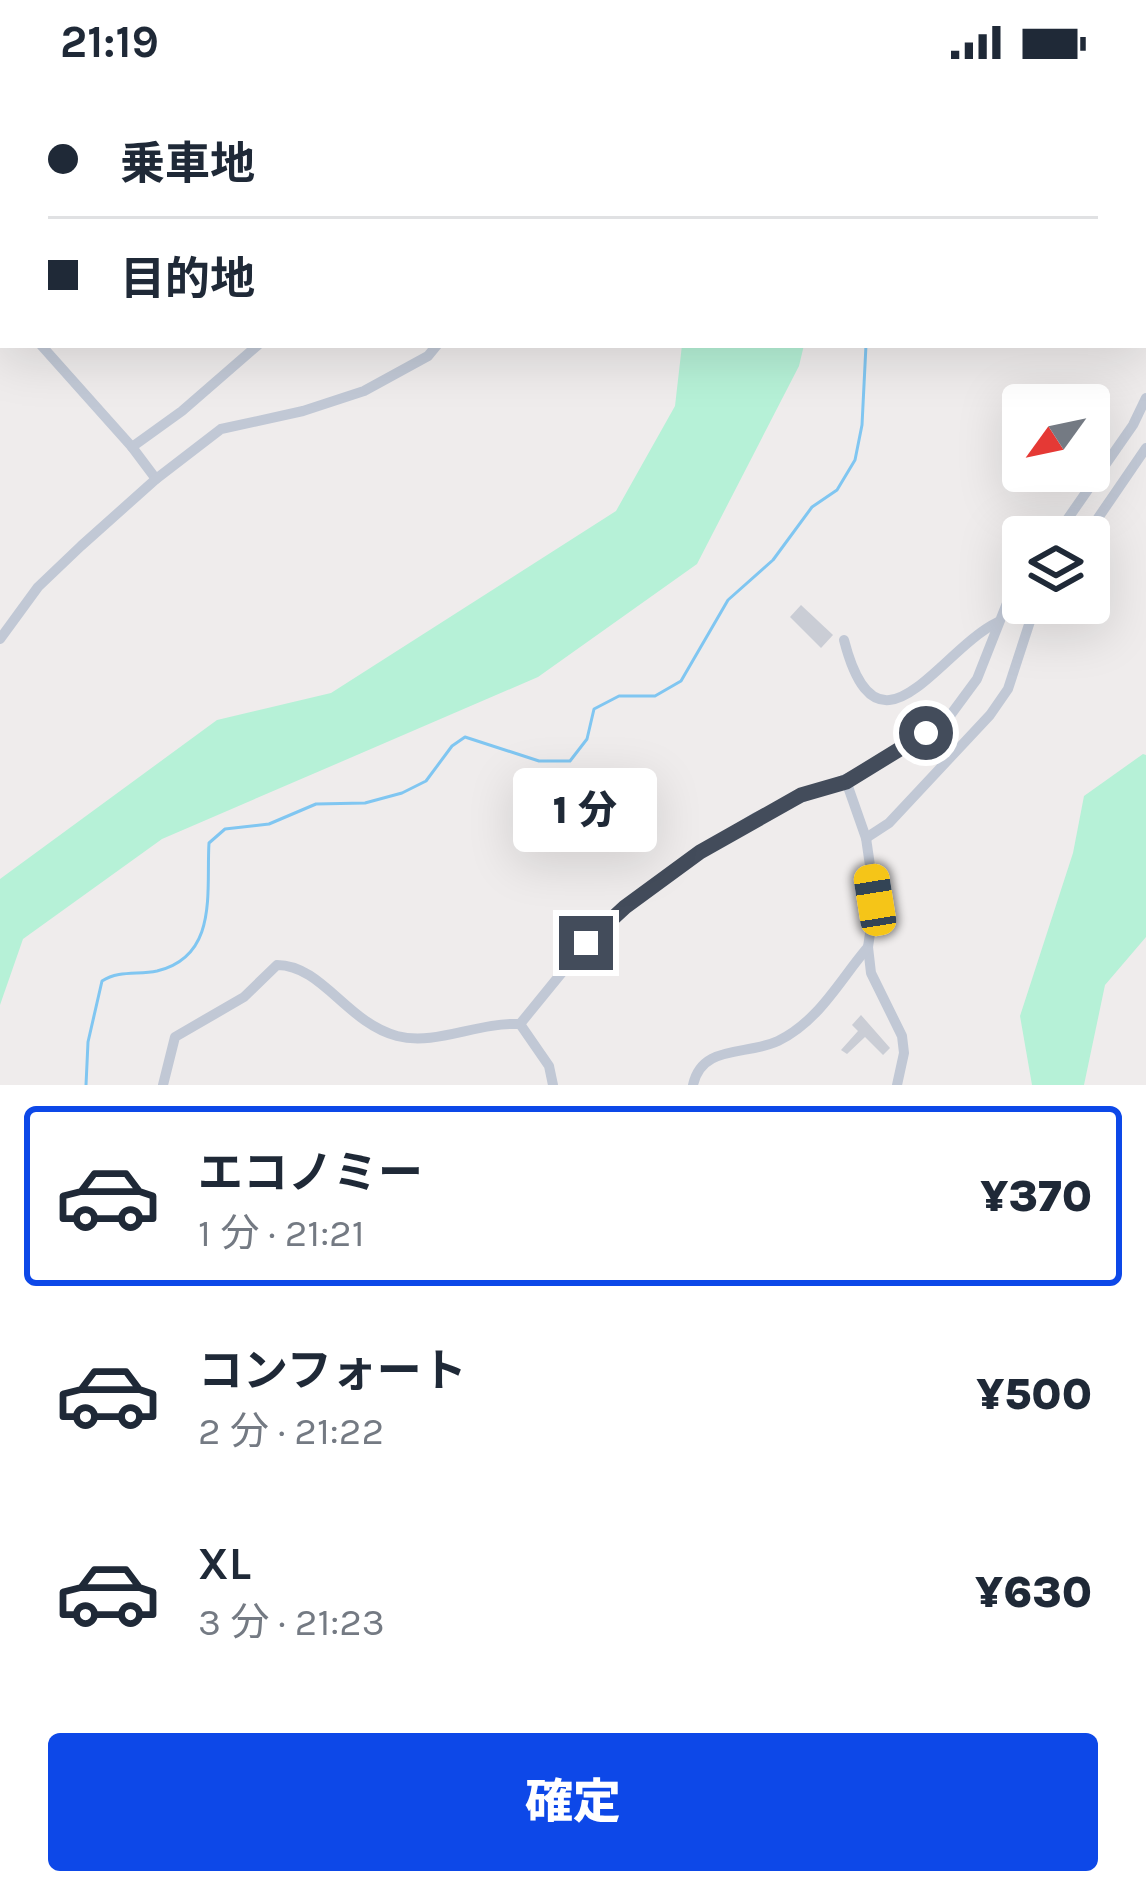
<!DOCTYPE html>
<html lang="ja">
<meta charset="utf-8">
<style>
:root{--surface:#fff;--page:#f6f6f7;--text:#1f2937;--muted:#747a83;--line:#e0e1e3;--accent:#0d48e8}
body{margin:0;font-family:Karla,"Noto Sans JP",sans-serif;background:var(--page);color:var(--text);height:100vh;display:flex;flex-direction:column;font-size:45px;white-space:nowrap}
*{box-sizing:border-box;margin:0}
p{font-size:39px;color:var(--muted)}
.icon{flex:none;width:66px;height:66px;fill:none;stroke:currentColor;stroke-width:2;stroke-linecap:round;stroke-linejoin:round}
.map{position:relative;height:1001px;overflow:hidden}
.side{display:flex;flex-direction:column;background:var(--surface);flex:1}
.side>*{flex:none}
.banner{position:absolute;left:0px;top:0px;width:1146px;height:264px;box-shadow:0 12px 48px #0002;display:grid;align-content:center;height:264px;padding:0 48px;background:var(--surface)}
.needle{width:78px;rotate:237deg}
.fabs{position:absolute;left:1002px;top:300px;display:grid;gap:24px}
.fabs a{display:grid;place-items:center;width:108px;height:108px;border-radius:12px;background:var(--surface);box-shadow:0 12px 48px #0002;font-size:60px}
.end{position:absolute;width:54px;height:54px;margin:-27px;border:15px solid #434c5b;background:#fff;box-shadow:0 0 0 6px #fff}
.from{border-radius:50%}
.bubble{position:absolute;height:84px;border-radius:12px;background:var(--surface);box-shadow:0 12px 48px #0002;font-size:39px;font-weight:800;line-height:84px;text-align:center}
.car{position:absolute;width:36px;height:72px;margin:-36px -18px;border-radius:15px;box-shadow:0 0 9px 3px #0007;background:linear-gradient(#f5c518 24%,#345 0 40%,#f5c518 0 76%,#345 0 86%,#f5c518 0)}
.banner b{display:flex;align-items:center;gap:42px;height:114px;font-size:45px}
.banner b+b{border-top:3px solid var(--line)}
.banner i{width:30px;height:30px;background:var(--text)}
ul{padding:21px 0 0;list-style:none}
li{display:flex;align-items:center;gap:36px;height:180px;margin:0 24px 18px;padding:0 24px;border:6px solid transparent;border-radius:12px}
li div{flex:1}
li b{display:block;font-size:45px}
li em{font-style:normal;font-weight:800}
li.on{border-color:var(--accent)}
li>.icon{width:108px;height:108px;stroke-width:1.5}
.button{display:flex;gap:24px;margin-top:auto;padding:24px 48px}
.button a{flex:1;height:138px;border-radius:12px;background:var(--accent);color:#fff;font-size:48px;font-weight:800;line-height:138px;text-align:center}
.status{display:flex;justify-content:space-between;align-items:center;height:84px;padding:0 60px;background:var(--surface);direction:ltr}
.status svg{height:33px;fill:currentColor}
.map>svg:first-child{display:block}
.green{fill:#b6f1d7}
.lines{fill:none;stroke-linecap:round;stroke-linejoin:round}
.stream{stroke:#80c6f1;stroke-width:3}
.building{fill:#cacdd5}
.minor{stroke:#c1c8d5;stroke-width:10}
.route{stroke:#434c5b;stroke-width:15}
</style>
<div class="status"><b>21:19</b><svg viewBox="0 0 49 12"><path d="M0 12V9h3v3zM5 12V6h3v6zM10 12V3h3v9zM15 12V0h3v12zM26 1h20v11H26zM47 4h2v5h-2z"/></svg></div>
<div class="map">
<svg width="1146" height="1001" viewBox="0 0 1146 1001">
<rect width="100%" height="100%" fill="#efecec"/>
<g class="green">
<polygon points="682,261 804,261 799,282 697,480 538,593 162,755 23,855 0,921 0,795 217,636 331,609 616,427 675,322"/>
<polygon points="1143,670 1146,671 1146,853 1105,901 1084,1001 1032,1001 1020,932 1073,769 1084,712"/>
</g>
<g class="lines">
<g class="stream">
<polyline points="1042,0 1043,3"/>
<path d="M86,1001l2,-43 14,-61c17,-11 36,-6 55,-10 62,-15 49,-80 52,-128l16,-14 44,-5 47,-20 49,-1 37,-10 24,-12 26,-35 13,-9 74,24h31l17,-22 7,-30 25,-13h36l26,-15 47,-81 45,-40 39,-53 25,-17 18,-30 7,-35 4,-80"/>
</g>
</g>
<g class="building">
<polygon points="801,521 833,551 821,564 790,533"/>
<polygon points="861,931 890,964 883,971 865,953 847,970 841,966 858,947 852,941"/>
</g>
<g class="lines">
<g class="minor">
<polyline points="232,0 238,3"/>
<polyline points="410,3 412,0"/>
<polyline points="463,3 463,0"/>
<polyline points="1143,82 1146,80"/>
<polyline points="0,151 3,153"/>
<polyline points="0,193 3,185"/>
<polyline points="0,215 3,219"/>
<polyline points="41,261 132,363 156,395"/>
<polyline points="132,363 182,327 258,261"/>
<polyline points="1055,453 1133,341 1146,314"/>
<polyline points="1085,453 1146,364"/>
<polyline points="0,555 38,503 81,462 156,395 221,345 303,327 364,307 428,272 437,261"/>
<path d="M844,556c34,132 95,10 154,-18"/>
<polyline points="846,697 866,754 875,816 868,863 871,889 902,952 904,969 897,1001"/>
<polyline points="866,754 889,739 990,631 1008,605 1036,519"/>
<polyline points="520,940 586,859 625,823 700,768 756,733 876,682 949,633 977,595 1007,519 1023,497"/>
<polyline points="520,940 549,982 553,1001"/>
<path d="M163,1001l12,-48 69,-40 33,-32c45,0 70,58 120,71 39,10 80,-14 123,-12"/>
<path d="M693,1001c9,-41 53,-29 85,-44 41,-20 61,-60 90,-94"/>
</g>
</g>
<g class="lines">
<polyline class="route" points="586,859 625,823 700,768 801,711 846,698 926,649"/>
</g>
</svg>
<div class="fabs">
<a><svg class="needle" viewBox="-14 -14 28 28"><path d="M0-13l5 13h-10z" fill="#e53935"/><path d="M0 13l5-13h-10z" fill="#747a83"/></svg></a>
<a><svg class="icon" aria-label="layers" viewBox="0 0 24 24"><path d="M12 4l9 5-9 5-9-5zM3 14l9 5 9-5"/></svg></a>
</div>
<i class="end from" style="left:926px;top:649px"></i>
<i class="end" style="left:586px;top:859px"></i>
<div class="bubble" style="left:513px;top:684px;width:144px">1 分</div>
<i class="car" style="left:875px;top:816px;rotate:351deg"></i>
<div class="banner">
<b><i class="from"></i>乗車地</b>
<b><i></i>目的地</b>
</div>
</div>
<section class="side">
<ul>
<li class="on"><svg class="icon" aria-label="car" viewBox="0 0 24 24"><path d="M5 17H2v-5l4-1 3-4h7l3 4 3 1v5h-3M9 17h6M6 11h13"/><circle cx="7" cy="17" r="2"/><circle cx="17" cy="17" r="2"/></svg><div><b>エコノミー</b><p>1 分 · 21:21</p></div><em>¥370</em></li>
<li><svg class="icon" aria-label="car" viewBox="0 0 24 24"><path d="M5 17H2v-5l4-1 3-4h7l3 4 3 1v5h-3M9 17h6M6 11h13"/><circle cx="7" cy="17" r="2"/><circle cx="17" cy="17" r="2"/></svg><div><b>コンフォート</b><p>2 分 · 21:22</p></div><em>¥500</em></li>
<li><svg class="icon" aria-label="car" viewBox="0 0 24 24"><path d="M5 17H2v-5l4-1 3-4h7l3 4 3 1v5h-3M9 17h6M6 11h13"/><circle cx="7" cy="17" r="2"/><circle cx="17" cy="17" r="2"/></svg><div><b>XL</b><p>3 分 · 21:23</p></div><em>¥630</em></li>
</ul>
<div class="button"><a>確定</a></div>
</section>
